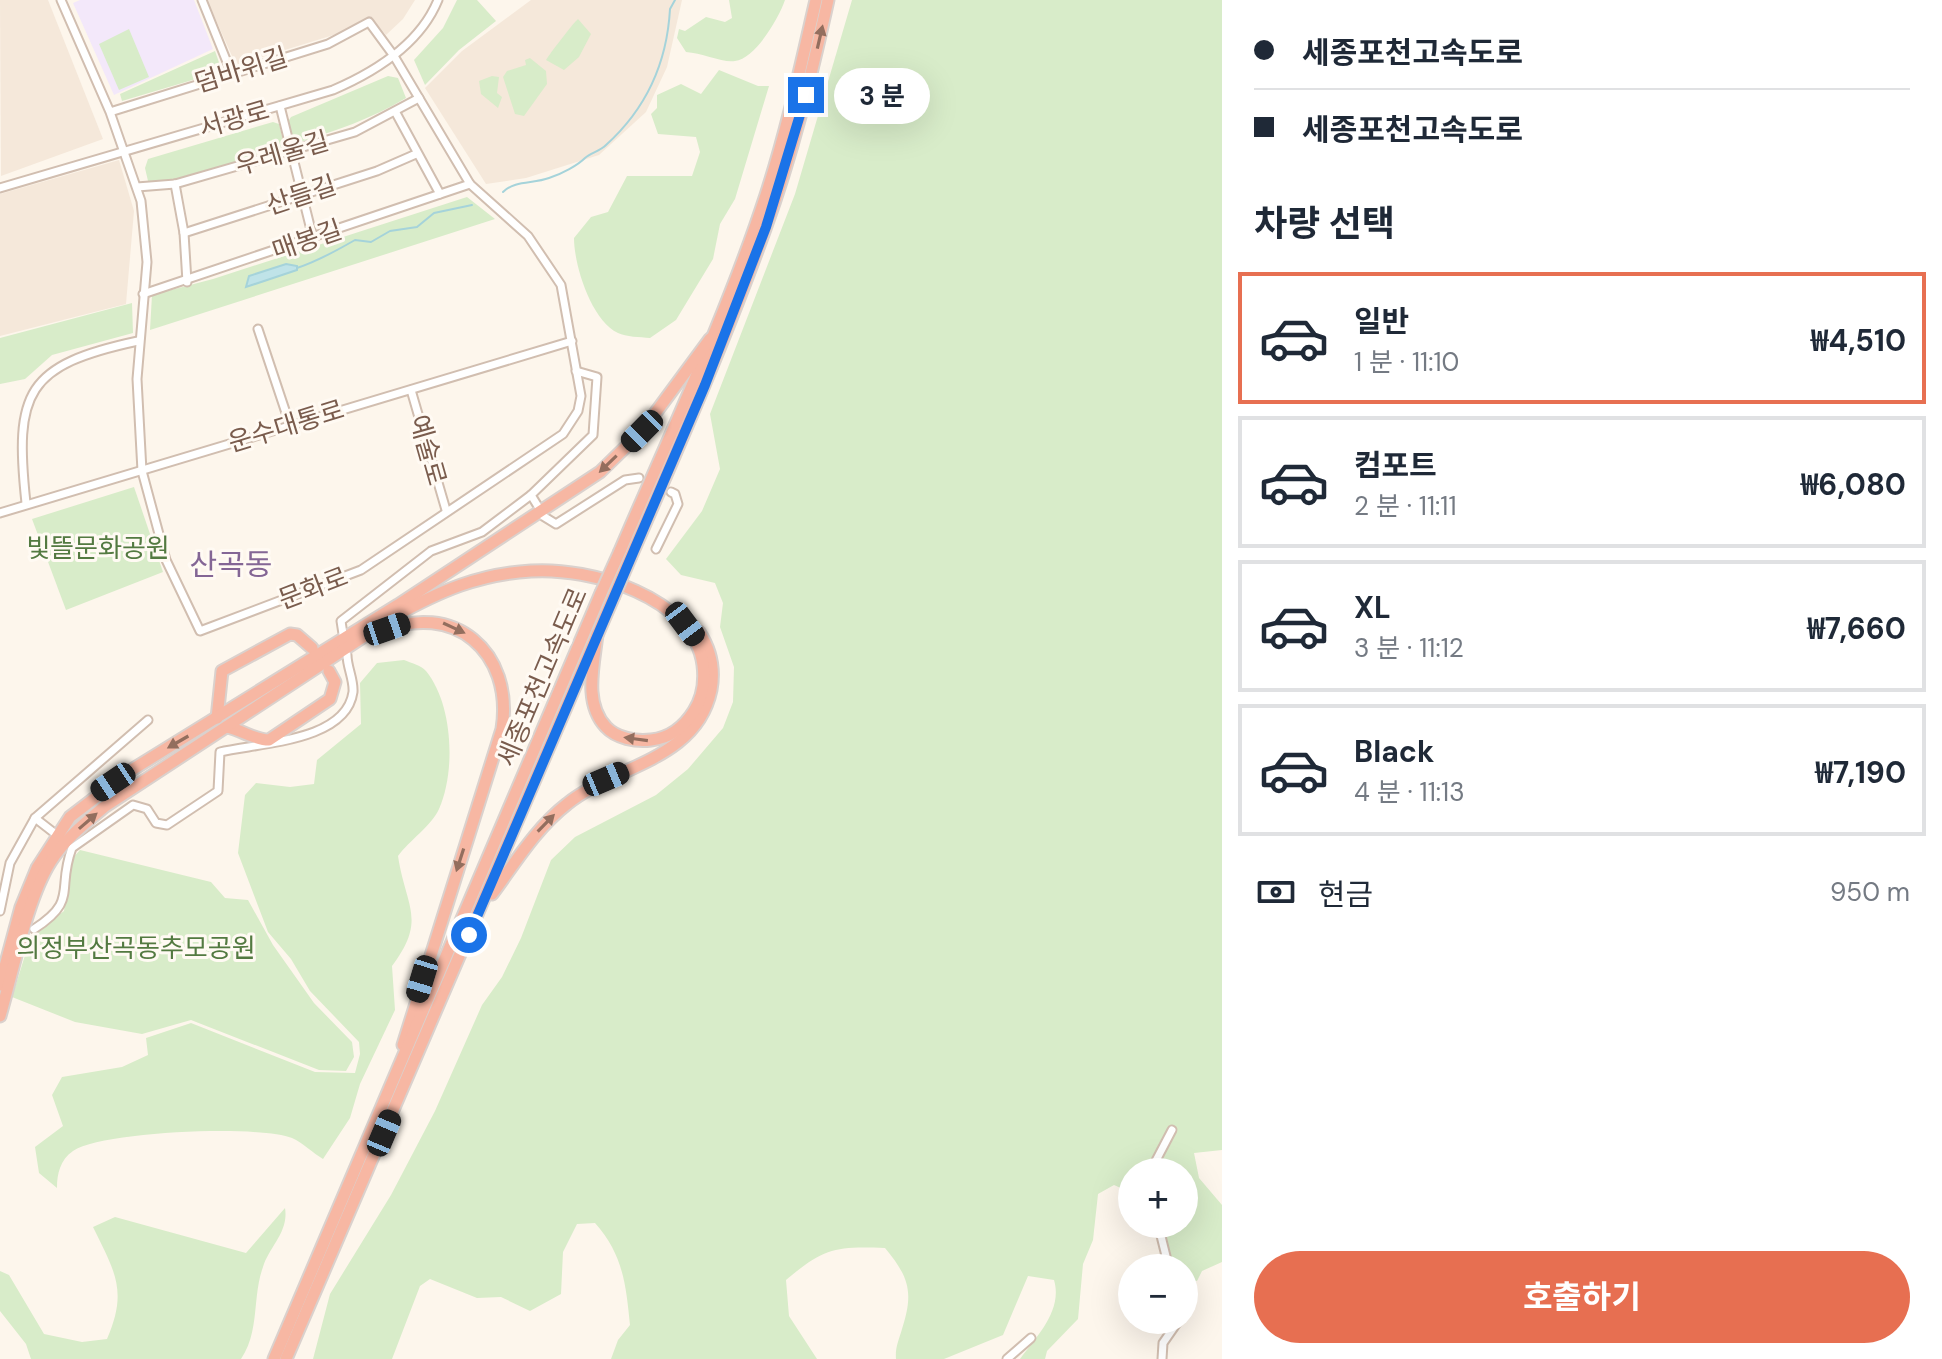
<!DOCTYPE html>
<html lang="ko">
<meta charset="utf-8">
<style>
:root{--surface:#fff;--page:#f2f2f3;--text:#1f2937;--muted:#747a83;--line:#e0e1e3;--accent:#e76f51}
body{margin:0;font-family:"DM Sans","Noto Sans KR",sans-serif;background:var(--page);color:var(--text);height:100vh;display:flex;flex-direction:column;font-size:30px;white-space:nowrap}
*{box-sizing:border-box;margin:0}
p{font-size:26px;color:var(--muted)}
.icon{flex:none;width:44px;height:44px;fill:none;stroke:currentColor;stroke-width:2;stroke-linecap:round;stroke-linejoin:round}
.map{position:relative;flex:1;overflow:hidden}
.side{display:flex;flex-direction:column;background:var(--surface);width:720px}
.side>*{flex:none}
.banner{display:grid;align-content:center;height:176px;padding:0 32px;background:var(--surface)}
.tools{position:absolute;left:1118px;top:1158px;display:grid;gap:16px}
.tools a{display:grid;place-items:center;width:80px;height:80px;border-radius:50%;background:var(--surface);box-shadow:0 8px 32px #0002;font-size:40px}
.end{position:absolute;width:36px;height:36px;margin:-18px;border:10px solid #1a73e8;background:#fff;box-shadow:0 0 0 4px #fff}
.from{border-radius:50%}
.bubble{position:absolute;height:56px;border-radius:28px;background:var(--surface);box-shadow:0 8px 32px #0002;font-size:26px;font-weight:700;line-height:56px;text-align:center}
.car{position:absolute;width:24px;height:48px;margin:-24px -12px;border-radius:10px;box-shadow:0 0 6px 2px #0007;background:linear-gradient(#222 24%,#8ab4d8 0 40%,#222 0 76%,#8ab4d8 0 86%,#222 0)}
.banner b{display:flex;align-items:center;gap:28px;height:76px;font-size:30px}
.banner b+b{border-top:2px solid var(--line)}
.banner i{width:20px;height:20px;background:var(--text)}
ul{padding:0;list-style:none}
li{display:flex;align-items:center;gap:24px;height:132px;margin:0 16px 12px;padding:0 16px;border:4px solid var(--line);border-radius:0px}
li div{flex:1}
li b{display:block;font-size:30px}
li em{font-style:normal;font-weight:700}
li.active{border-color:var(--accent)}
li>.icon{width:72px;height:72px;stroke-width:1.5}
h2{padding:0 32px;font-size:36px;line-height:96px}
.pay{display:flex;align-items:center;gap:20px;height:88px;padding:0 32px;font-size:30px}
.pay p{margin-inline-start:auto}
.cta{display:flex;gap:16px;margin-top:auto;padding:16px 32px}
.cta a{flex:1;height:92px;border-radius:48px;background:var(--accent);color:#fff;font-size:32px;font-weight:700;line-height:92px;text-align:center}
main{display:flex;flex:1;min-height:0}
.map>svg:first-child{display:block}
.residential{fill:#f5e8da}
.education{fill:#f3e8fa}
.green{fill:#d8ecc9}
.water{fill:#bfe3e8;stroke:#a5d3da;stroke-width:2}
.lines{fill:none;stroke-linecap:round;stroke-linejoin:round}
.stream{stroke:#a5d3da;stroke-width:2}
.minor-casing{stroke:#d1beb0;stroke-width:11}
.highway-casing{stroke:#dad1cd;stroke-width:15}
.minor{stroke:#fff;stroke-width:7}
.highway{stroke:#f7b7a3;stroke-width:11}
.highway-bridge-casing{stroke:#dad1cd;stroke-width:15;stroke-linecap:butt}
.highway-bridge{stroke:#f7b7a3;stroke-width:11}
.oneway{fill:#936e5e}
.route{stroke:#1a73e8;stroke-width:10}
.labels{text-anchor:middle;stroke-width:6;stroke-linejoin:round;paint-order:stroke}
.street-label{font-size:26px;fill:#7a5c4d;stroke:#fffaf3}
.park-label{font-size:26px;fill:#537a41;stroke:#fffaf3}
.quarter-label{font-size:30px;fill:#846695;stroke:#fffaf3}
</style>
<main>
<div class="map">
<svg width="1222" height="1359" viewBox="0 0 1222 1359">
<rect width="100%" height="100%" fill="#fdf6ec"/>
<g class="residential">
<polygon points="0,0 48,0 103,139 1,176"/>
<polygon points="207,0 415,0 403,19 386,35 370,16 353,29 236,65"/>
<polygon points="531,0 682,0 667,67 646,112 599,155 526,178 486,184 425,88 462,51"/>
<polygon points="119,160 134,211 126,304 0,336 0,194"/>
</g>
<polygon class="education" points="80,0 194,0 213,49 114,95 73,3"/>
<g class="green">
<polygon points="457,0 477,0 496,21 459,50 425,85 414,60 443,28"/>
<path d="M729,0h56c-6,18 -30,59 -50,61 -12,2 -33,-8 -49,-9l-9,-14 2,-9 6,2 21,-14 19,5 7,-4z"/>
<path d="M852,0h370v1150l-28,3 5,25 23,27v57l-20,9 -5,10 -11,-2 -2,-11 -11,-1 -12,-43h23v-52h-52v21l-18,-8 -16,9 -5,46 -10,24 -5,55 -31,32 -2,8h-25c17,-23 43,-49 34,-79l-26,-4 -25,59 -59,24h-48c-1,-12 3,-19 6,-30 12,-37 7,-52 -17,-81 -50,-2 -61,0 -99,32l3,36 28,43h-206l7,-19 12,-15c-4,-40 -7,-71 -35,-102l-18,1 -14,28 -2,42 -31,17 -29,-14 -24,1 -47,-19 -10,7 -28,73h-79l17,-65 61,-99 44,-84 47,-106 20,-28 19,-39 30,-78 24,-23 81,-42 32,-26 35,-41 10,-26 1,-35 -14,-40 3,-24 -8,-20 -34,-8 -15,-16 36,-48 18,-42 -10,-55 85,-220z"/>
<path d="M578,19l13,15 -12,23 -15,13 -18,-10c2,-4 28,-38 32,-41z"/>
<polygon points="129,29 149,77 119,90 99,44"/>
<polygon points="215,51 221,68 216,73 122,101 120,94"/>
<polygon points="530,58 546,71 547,84 524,116 515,114 503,77 507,71 526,65 525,60"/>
<path d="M719,70l39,16h11l-34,113 -15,25 -7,35 -37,61 -26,18c-10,-1 -24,-1 -32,-5 -27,-13 -44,-68 -44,-95l17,-21 17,-5 19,-36h65l8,-24 -4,-15 -38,-3 -7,-20 6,-6v-13l24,-11 20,10z"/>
<path d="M388,76l10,2 8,20c-35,21 -71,33 -109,45l-5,-2 -5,-18 4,-6z"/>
<polygon points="492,76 499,77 497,93 502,97 498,108 481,94 479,81"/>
<polygon points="273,122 279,124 284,144 280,149 164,182 148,181 145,168 148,159"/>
<polygon points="467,197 495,219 150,330 152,295 213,279"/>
<polygon points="132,303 133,333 52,355 25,379 0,384 0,338"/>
<polygon points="134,487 163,572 66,610 32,519"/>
<path d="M404,660c7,3 17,5 22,11 27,33 30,100 13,138 -7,16 -30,32 -41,47 8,52 29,63 -6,110l3,44 -35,74 -10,34 -27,41c-10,-6 -20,-16 -31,-21 -33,-13 -188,-7 -219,13 -13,9 -16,23 -16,37l-18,-15 -4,-26 28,-21 -11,-31 10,-18 60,-10 26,-12 -2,-17 45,-15 124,49 40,1 5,-19 -1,-12 -49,-51 -19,-32 -23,-27 -30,-79 7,-58 11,-12 34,4 24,-3 3,-24 44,-36 -1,-41 17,-20z"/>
<polygon points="80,850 211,882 225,898 248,900 273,945 314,1003 352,1042 354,1057 346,1071 319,1070 191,1020 142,1034 75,1022 12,997 31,936 64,911 71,860"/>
<path d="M285,1208c4,24 -16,39 -22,59 -11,30 -3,64 -22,92h-210l-5,-15 -26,-33v-40l9,4 35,59 38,8 25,-3c21,-48 8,-67 -14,-112l22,-10 131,36z"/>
</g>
<polygon class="water" points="286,264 297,266 297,270 246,287 249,276"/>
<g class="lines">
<g class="stream">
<path d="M503,192c12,-12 30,-8 46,-14 13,-4 29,-13 36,-20 6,-5 15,-7 21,-13 41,-37 61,-82 64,-136l5,-9"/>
<path d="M297,268c21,-7 39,-17 58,-28l16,2 19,-11 27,-4 17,-14 38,-8"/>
</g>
<g class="minor-casing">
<g id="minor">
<polyline points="61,0 110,112 141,201 147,262 137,379 142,471 166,560 200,631 361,570 563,434 578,411 581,396 561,285 528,236 470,184 394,56 369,22 328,44 110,112"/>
<polyline points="202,0 231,72"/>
<polyline points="280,106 313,238"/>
<polyline points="396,113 440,194"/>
<polyline points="175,184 184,233 187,282"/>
<polyline points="137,187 175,184 355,132 419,98"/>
<path d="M0,188l333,-98c42,-18 87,-46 105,-90"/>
<polyline points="184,233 377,171 416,154"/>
<polyline points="143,294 470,184"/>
<polyline points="258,329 290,425"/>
<polyline points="411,390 446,510"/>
<path d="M26,503c-12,-111 0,-138 112,-162"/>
<polyline points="539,508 531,495 593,435 597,377 576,371"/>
<polyline points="0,513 572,341"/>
<polyline points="543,516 556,524 625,480 639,478"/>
<polyline points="656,549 678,504 675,494 671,492"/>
<polyline points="343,634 341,621 431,551 482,532 531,495"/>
<polyline points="35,818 53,832"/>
<polyline points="0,911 10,863 35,818 148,720"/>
<path d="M34,929c45,-29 22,-39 38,-81l61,-43 14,4 9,14 11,2 51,-34 2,-39c37,-9 126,-10 133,-60 1,-12 -6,-25 -6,-37"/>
<polyline points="1150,1172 1172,1130"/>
<polyline points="1158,1224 1169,1268"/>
<polyline points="1007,1359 1031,1338"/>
<polyline points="1162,1359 1163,1343 1179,1320"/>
</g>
</g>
<g class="highway-casing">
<g id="highway">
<path d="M620,551c50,-117 106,-234 146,-356 21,-64 35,-130 50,-195"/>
<path d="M631,556c47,-108 94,-216 134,-327 27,-74 46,-152 63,-229"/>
<path d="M380,632c74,-32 134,20 122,97l-99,316"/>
<polyline points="217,718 222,671 290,634 297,635 312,648"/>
<path d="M227,727c15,3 27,13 42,13l61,-41 5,-17 -6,-11"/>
<path d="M492,894c23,-31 44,-66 75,-90 48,-39 129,-43 144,-114 4,-22 0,-40 -12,-58"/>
<polyline points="0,985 21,907 37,868 70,817 130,771 398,605 600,472 642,431 710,339"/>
<path d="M0,1016c13,-44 27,-118 51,-155 14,-22 33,-37 53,-54l291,-191c45,-25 84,-42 136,-45 59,-4 163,26 172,94 2,16 0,32 -9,46 -10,16 -24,27 -43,29 -15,2 -35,-2 -45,-13 -23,-24 -12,-63 -9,-93"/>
<polyline points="274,1359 601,593"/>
<polyline points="286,1359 613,598"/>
</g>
</g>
<use href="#minor" class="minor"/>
<use href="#highway" class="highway"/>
<g class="highway-bridge-casing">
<g id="highway-bridge">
<polyline points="601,593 620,551"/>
<polyline points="613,598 631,556"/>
</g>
</g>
<use href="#highway-bridge" class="highway-bridge"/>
</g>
<defs><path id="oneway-solid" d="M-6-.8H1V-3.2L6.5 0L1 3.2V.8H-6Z" transform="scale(2)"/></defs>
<g class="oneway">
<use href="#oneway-solid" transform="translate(820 37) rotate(-77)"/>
<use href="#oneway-solid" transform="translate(608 464) rotate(136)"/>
<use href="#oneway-solid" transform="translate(454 628) rotate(25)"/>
<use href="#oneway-solid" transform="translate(636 739) rotate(-172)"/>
<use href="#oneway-solid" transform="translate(178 742) rotate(150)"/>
<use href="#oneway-solid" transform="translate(88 821) rotate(-41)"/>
<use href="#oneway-solid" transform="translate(546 823) rotate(-46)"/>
<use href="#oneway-solid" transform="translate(460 860) rotate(108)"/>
</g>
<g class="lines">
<polyline class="route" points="469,935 705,385 766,227 806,95"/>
</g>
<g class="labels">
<g class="street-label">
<text transform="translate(241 70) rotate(-17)" y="9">덤바위길</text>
<text transform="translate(234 119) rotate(-16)" y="9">서광로</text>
<text transform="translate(282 153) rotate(-16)" y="9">우레울길</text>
<text transform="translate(301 195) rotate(-18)" y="9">산들길</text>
<text transform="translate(307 240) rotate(-19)" y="9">매봉길</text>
<text transform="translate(286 426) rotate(-17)" y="9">운수대통로</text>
<text transform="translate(428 450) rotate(74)" y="9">예술로</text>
<text transform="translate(313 588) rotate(-21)" y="9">문화로</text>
<text transform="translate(542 677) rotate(-67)" y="9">세종포천고속도로</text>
</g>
<g class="park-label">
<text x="98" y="557">빛뜰문화공원</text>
<text x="136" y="957">의정부산곡동추모공원</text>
</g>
<g class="quarter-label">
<text x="231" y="575">산곡동</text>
</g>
</g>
</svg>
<div class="tools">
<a>+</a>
<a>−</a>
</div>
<i class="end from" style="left:469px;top:935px"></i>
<i class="end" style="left:806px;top:95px"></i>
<div class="bubble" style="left:834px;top:68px;width:96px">3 분</div>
<i class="car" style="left:642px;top:431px;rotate:225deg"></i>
<i class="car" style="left:685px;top:624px;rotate:143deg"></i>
<i class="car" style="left:387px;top:629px;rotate:71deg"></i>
<i class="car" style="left:606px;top:779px;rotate:67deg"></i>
<i class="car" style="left:113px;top:782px;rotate:236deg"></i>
<i class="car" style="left:422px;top:979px;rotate:197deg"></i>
<i class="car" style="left:384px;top:1133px;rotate:23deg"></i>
</div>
<section class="side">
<div class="banner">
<b><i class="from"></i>세종포천고속도로</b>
<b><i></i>세종포천고속도로</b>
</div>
<h2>차량 선택</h2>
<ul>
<li class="active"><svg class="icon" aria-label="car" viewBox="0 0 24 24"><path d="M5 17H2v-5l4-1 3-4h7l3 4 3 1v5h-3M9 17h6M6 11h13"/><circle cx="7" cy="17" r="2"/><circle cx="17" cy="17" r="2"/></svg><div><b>일반</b><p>1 분 · 11:10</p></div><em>₩4,510</em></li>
<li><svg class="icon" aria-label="car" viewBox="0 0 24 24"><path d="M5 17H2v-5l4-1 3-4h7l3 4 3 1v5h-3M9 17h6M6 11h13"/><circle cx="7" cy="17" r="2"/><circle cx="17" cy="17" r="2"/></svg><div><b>컴포트</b><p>2 분 · 11:11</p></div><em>₩6,080</em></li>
<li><svg class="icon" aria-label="car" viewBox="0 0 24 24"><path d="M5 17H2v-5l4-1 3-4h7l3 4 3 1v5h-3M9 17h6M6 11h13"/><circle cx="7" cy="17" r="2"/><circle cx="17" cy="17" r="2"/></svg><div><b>XL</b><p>3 분 · 11:12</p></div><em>₩7,660</em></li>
<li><svg class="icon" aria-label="car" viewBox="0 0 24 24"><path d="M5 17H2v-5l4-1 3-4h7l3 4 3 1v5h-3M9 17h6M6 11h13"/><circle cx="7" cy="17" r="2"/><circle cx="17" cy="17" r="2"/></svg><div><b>Black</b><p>4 분 · 11:13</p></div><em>₩7,190</em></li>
</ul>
<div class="pay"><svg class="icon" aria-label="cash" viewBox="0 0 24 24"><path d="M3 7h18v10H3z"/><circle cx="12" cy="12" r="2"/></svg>현금<p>950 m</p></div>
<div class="cta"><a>호출하기</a></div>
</section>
</main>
